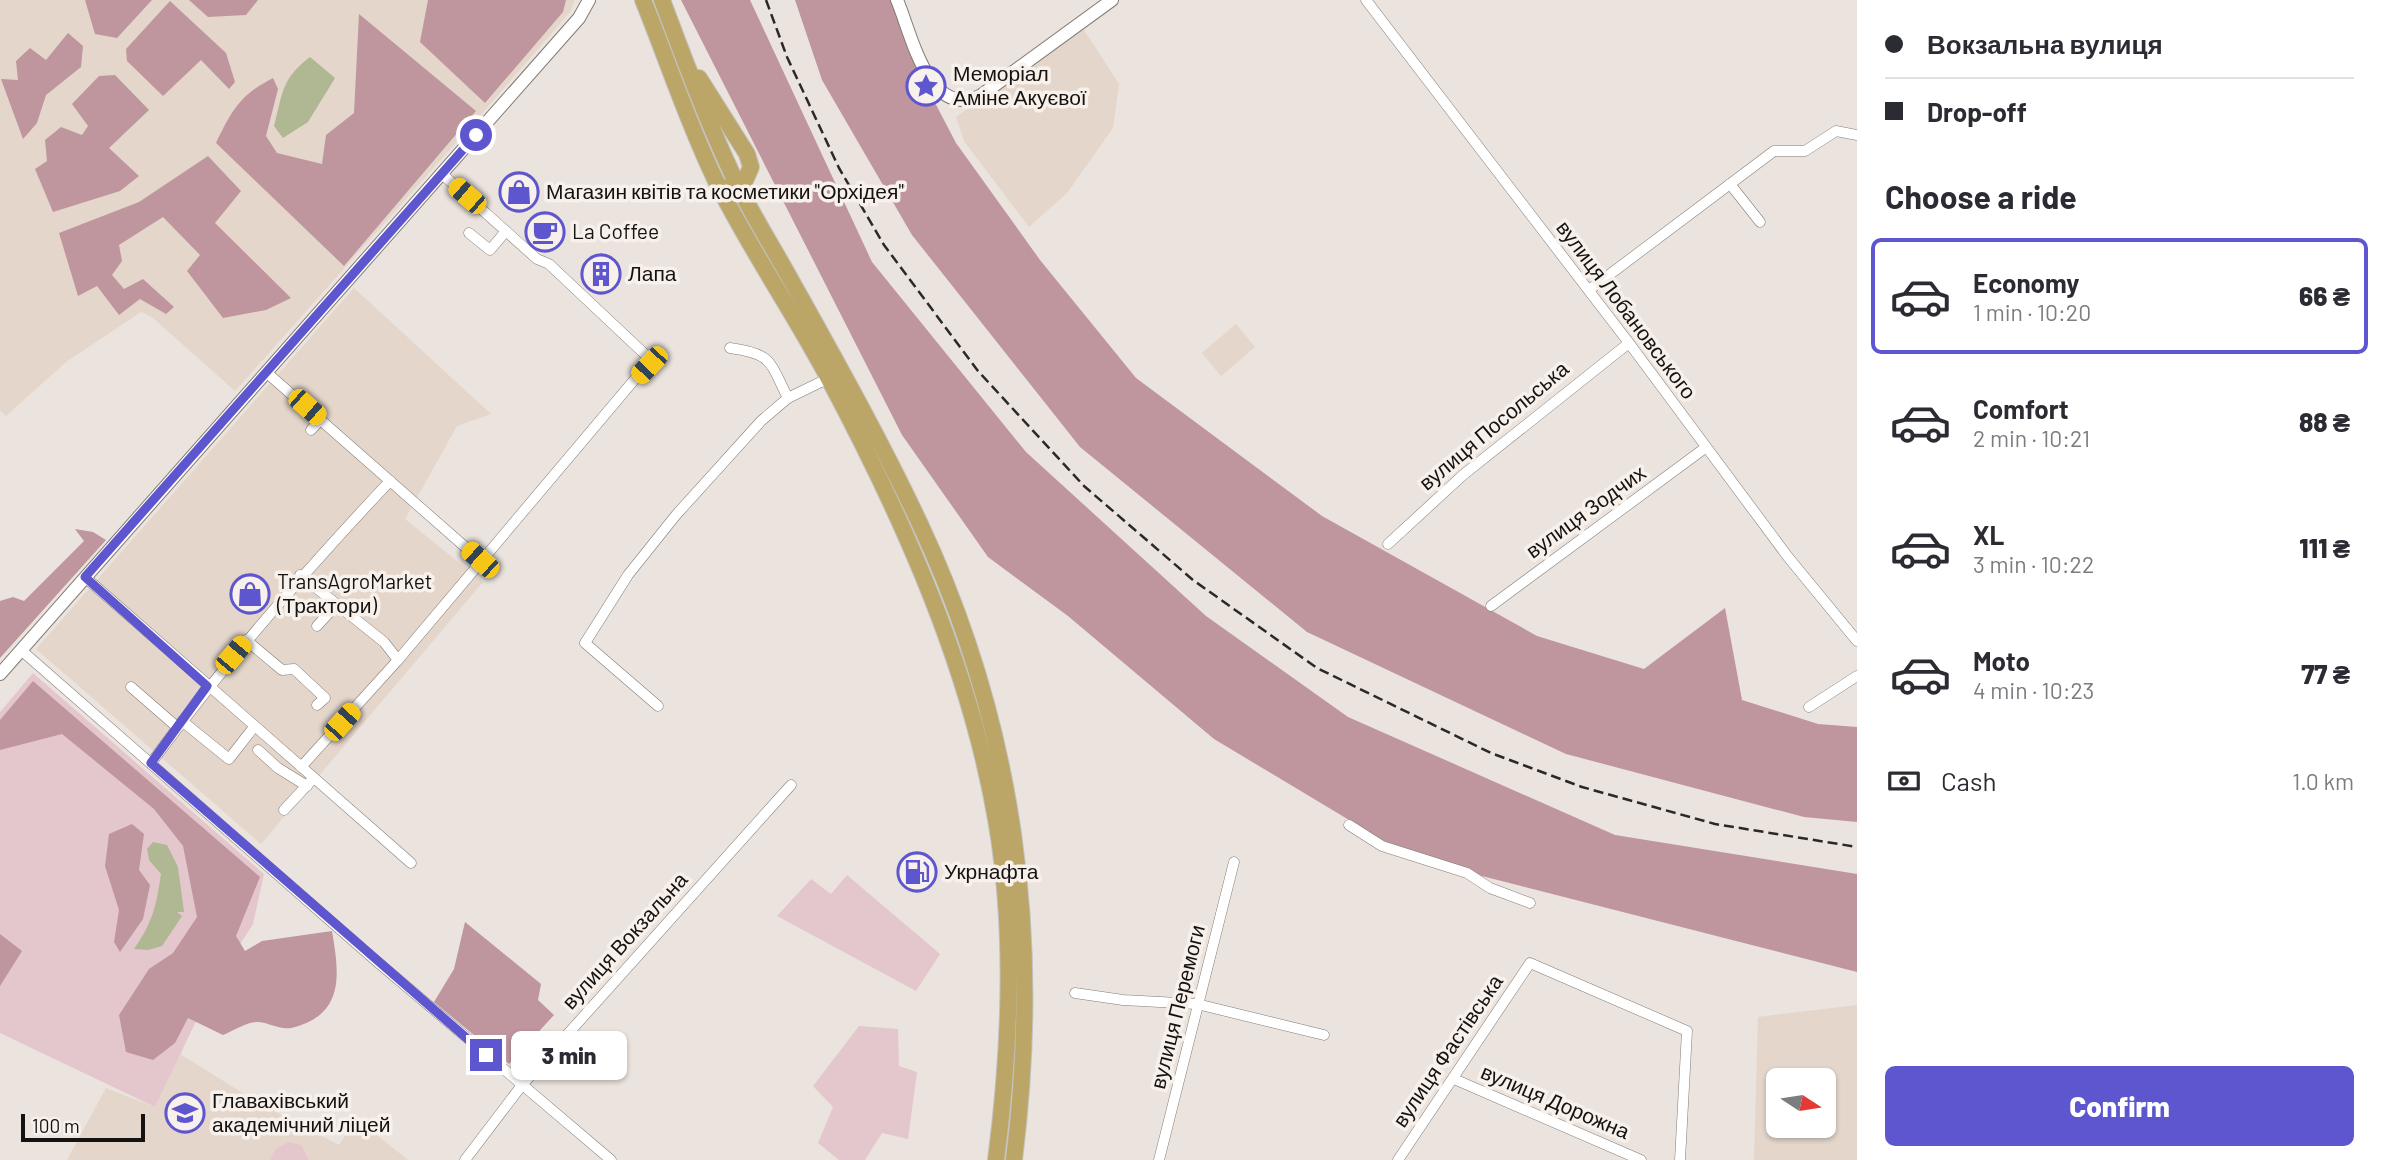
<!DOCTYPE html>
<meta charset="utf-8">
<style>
:root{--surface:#fff;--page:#f2f2f3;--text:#2b2b33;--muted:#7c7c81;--line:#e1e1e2;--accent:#5d56ce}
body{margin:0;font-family:Barlow,sans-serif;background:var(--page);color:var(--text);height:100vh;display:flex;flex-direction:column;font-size:26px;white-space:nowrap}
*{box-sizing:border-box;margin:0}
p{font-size:23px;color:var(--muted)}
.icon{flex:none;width:38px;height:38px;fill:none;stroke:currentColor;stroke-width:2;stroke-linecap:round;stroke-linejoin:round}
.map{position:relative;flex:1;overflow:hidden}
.side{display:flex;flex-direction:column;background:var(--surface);width:525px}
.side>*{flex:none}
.hud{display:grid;align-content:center;height:154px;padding:0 28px;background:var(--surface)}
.needle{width:46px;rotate:102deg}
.controls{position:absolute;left:1766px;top:1068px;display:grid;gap:14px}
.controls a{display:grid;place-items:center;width:70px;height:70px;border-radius:10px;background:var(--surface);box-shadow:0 2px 5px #0004;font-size:35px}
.scale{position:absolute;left:21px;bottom:18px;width:124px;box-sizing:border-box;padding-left:7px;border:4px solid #151311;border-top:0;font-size:19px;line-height:24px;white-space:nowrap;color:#151311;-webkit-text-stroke:5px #f8f0ea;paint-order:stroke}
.end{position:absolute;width:32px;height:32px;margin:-16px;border:9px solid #5d56ce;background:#fff;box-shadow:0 0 0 4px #fff}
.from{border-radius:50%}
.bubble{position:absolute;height:49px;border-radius:10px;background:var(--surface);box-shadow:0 2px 5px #0004;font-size:23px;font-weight:800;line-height:49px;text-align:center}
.car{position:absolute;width:21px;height:42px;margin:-21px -10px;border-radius:9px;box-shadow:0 0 5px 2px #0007;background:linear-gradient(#f5c518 24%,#345 0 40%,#f5c518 0 76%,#345 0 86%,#f5c518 0)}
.hud b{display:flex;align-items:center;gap:24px;height:66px;font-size:26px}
.hud b+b{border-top:2px solid var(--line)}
.hud i{width:18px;height:18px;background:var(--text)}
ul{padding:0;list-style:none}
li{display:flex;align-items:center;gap:21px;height:116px;margin:0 14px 10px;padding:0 14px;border:4px solid transparent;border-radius:10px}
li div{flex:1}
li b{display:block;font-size:26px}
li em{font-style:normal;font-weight:800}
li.active{border-color:var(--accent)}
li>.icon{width:63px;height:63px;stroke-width:1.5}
h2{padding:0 28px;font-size:32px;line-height:84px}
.pay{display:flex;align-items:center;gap:18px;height:77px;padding:0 28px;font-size:26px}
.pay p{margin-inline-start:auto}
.cta{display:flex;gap:14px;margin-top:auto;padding:14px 28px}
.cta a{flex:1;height:80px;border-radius:10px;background:var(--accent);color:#fff;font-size:28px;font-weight:800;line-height:80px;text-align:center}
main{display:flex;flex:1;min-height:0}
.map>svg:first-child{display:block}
.built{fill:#e4d6cb;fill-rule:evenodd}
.green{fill:#e4c7cd}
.forest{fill:#bf959e}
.water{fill:#afb793}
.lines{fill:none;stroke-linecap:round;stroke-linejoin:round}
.minor-casing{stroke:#837c76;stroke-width:11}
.tertiary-casing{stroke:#837c76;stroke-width:14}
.trunk-casing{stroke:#c2c2c1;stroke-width:18}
.minor{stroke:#fff;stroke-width:10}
.tertiary{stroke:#fff;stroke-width:12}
.trunk{stroke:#bca667;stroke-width:16}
.rail{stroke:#2b2826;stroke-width:2.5;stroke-dasharray:10 5;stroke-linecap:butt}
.route{stroke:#5d56ce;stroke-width:9}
.labels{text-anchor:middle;stroke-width:7;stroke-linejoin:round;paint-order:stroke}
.poi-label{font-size:21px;fill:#151311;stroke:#f8f0ea;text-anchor:start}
.street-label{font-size:21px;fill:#151311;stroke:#f8f0ea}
</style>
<main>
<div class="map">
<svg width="1857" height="1160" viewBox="0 0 1857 1160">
<rect width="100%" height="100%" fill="#ebe3dd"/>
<g class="built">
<polygon points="0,0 575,0 570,12 486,109 235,391 153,318 141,312 66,362 6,416 0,411"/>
<polygon points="1082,27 1119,84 1113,128 1067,193 1029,227 964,141 956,117"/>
<polygon points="354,288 491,414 457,426 405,519 483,582 261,844 36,649"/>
<polygon points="1236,324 1255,347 1221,376 1202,353"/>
<path d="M1857,1005v155h-103l4,-143zM1778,1080h46v45h-46z"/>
<polygon points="180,1054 259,1103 339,1145 357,1119 408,1160 67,1160 106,1088 155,1107"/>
</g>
<g class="green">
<polygon points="33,673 264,874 253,924 212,988 155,1107 0,1033 0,712"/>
<polygon points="847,875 940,954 916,991 777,916 811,879 831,894"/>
<polygon points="859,1026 898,1029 899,1066 917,1072 908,1139 882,1133 865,1160 839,1160 818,1143 833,1107 813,1086"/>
<polygon points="288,1142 301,1145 309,1160 270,1160 276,1149"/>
</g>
<g class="forest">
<polygon points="85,0 152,0 117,38 95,34"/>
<polygon points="189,0 258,0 246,15 208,17"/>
<polygon points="428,0 566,0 563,12 485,103 420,42"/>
<polygon points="681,0 750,0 872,262 1026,452 1206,616 1348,717 1615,835 1857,874 1857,972 1478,875 1399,850 1214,739 1068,616 988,557 902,435"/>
<polygon points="795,0 892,0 933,99 956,143 1040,260 1136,378 1322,516 1537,636 1644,669 1725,608 1742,700 1818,724 1857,727 1857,822 1804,817 1566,754 1307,632 1080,447 912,235 822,80"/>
<polygon points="170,1 226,53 235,82 229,89 201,60 163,96 127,61 126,49"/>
<path d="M359,14l117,97 -132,155 -128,-123c16,-33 24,-48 57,-65l5,11 -12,47 11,17 45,11 4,-29 28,-22z"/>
<polygon points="68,33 83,46 81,67 46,95 37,123 23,139 1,79 18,80 16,61 30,48 46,60"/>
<polygon points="115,75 149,110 109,148 139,176 120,191 53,212 35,169 47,161 45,140 61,127 82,135 88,126 72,104 99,76"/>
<polygon points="208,156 241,191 215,223 291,298 266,310 223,318 187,271 200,255 163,217 119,245 122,261 112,275 124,289 143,279 174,307 166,314 140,299 119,315 97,286 78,296 59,233 139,202"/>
<polygon points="75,529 93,532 106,540 0,658 0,601 13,597 24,601 84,541"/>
<path d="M33,681l227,196 -24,59 9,15 17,-10 70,-10c7,42 14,84 -41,97 -10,2 -22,-5 -32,-6 -11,-1 -26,9 -36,13l-35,-17 -13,25 -22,17 -27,-8 -7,-37 30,-46 24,-16 24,-36 -14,-71 -29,-37 -92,-75 -62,16v-30z"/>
<polygon points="132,824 144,834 139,870 150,885 143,919 120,952 114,942 119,910 105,866 109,834"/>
<polygon points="465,922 541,984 538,1000 554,1015 509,1064 434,1002 454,969"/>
<polygon points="0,934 22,951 0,986"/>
</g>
<g class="water">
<path d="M310,57l25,21 -27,44 -25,16 -9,-12c9,-33 7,-47 36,-69z"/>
<path d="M153,842l14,3 11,22 6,45h-7l5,4 -20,30 -14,4 -14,-1c19,-27 22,-43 27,-75l-12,-14 -2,-11z"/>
</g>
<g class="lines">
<g class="minor-casing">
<g id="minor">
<polyline points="1366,0 1629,343 1788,557 1857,641"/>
<polyline points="1730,184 1760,222"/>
<polyline points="469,233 490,250 506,231"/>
<polyline points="1589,290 1774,151 1805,151 1836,131 1857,135"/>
<path d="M730,348c43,6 39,13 58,50"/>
<polyline points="266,372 480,560"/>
<polyline points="311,430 321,419"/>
<polyline points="1388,544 1463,475 1629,343"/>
<polyline points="300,575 384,642 398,660"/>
<polyline points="85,577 411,863"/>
<polyline points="1491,606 1705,448"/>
<polyline points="317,626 337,604"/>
<polyline points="246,640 282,670 294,669 325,698 317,705"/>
<polyline points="21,650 374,959 611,1160"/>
<polyline points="131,687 177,727"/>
<polyline points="658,706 585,643 628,575 676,515 761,421 788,398 829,378"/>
<polyline points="1809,707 1857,676"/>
<polyline points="182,721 229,759 254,727"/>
<polyline points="258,750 278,768 307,786"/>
<path d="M151,763c74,-100 154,-192 239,-282"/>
<polyline points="301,767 398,660 651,360 549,264 537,259 441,173"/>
<polyline points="284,810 311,781"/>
<polyline points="1349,825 1382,846 1467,873 1490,888 1530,903"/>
<polyline points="1075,993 1123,1000 1197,1004 1324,1035"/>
<polyline points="1454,1079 1641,1160"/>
<polyline points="465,1160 522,1085 791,785"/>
<polyline points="1159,1160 1234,862"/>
<polyline points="1398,1160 1530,963 1687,1031 1680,1160"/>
</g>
</g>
<g class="tertiary-casing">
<g id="tertiary">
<path d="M897,0c15,35 31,119 83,96l132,-96"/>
<polyline points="0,674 579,18 589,0"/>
</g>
</g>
<g class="trunk-casing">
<g id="trunk">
<path d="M643,0c24,59 44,121 72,179 34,69 78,132 114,200 74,139 142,290 168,446 18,109 13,226 -1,335"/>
<path d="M662,0c21,56 42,113 67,167 18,40 42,77 63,115 44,79 89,159 128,242 95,203 122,413 94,636"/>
<polyline points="699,78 747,154 751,167 744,183 731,185"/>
</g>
</g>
<use href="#minor" class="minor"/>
<use href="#tertiary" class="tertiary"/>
<use href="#trunk" class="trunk"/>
<polyline class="rail" points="766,0 787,57 839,168 884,245 978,371 1084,486 1193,580 1317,668 1491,753 1582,787 1715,824 1857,847"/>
</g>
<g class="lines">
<polyline class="route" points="476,135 85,577 207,686 151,763 486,1055"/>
</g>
<defs>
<g id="sight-ring" transform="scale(2.0125)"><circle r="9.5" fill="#f8f0ea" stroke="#5d56ce" stroke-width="1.5"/><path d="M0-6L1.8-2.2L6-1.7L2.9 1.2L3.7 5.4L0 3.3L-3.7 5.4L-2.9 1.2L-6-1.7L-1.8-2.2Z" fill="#5d56ce"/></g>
<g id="shop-ring" transform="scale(2.0125)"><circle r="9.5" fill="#f8f0ea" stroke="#5d56ce" stroke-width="1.5"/><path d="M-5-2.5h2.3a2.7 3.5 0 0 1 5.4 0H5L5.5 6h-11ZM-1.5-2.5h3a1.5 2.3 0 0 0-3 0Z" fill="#5d56ce"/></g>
<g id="cafe-ring" transform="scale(2.0125)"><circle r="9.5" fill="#f8f0ea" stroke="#5d56ce" stroke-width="1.5"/><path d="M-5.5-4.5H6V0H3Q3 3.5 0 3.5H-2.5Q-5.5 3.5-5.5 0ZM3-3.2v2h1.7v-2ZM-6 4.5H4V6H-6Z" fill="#5d56ce"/></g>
<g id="building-ring" transform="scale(2.0125)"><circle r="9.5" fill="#f8f0ea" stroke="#5d56ce" stroke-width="1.5"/><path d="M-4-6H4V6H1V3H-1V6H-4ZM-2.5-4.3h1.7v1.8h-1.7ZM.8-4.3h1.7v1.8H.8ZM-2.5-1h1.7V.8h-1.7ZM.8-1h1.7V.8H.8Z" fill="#5d56ce"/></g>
<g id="fuel-ring" transform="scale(2.0125)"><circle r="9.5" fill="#f8f0ea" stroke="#5d56ce" stroke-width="1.5"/><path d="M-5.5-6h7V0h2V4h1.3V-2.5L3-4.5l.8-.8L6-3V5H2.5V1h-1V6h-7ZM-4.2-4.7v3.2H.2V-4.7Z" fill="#5d56ce"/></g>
<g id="school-ring" transform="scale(2.0125)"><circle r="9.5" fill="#f8f0ea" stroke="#5d56ce" stroke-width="1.5"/><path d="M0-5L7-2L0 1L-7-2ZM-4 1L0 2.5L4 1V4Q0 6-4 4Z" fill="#5d56ce"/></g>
</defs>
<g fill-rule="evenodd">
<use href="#sight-ring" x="926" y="86"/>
<use href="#shop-ring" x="519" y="192"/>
<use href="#cafe-ring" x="545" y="232"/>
<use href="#building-ring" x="601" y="274"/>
<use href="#shop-ring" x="250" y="594"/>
<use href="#fuel-ring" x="917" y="872"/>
<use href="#school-ring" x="185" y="1113"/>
</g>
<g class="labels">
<g class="poi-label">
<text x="953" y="81">Меморіал<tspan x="953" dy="24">Аміне Акуєвої</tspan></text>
<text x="546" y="199">Магазин квітів та косметики "Орхідея"</text>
<text x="572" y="239">La Coffee</text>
<text x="628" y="281">Лапа</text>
<text x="277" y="589">TransAgroMarket<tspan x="277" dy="24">(Трактори)</tspan></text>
<text x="944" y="879">Укрнафта</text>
<text x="212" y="1108">Главахівський<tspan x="212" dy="24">академічний ліцей</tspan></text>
</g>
<g class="street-label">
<text transform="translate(1626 310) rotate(53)" y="7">вулиця Лобановського</text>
<text transform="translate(1494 426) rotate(-40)" y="7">вулиця Посольська</text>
<text transform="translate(1586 512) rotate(-36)" y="7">вулиця Зодчих</text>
<text transform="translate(625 941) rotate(-48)" y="7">вулиця Вокзальна</text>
<text transform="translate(1178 1007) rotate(-76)" y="7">вулиця Перемоги</text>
<text transform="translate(1448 1051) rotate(-56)" y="7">вулиця Фастівська</text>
<text transform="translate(1555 1102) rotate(23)" y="7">вулиця Дорожна</text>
</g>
</g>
</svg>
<div class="controls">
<a><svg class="needle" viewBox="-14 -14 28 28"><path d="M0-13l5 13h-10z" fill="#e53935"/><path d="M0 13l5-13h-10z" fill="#7c7c81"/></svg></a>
</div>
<div class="scale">100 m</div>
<i class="end from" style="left:476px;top:135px"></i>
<i class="end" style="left:486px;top:1055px"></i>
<div class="bubble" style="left:511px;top:1031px;width:116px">3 min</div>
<i class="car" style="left:467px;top:196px;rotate:311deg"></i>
<i class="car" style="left:649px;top:365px;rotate:223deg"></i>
<i class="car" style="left:307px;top:407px;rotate:131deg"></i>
<i class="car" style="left:480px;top:560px;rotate:312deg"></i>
<i class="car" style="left:233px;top:655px;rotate:40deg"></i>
<i class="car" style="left:342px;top:722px;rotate:42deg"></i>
</div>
<section class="side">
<div class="hud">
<b><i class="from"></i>Вокзальна вулиця</b>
<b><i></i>Drop-off</b>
</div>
<h2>Choose a ride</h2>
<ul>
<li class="active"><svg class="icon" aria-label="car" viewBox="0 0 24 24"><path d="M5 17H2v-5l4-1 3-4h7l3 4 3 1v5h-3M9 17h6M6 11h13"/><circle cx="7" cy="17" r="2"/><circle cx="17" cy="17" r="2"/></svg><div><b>Economy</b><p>1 min · 10:20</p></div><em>66 ₴</em></li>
<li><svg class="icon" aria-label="car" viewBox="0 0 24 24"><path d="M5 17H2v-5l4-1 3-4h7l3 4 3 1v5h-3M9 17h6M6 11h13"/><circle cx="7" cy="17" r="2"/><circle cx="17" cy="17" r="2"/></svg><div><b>Comfort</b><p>2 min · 10:21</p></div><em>88 ₴</em></li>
<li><svg class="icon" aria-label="car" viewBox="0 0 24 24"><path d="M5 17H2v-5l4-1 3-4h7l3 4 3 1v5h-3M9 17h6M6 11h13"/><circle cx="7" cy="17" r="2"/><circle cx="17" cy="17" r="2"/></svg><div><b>XL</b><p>3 min · 10:22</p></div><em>111 ₴</em></li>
<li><svg class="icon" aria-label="car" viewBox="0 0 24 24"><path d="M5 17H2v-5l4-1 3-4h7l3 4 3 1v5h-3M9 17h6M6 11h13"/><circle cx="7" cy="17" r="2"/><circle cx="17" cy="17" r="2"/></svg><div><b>Moto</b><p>4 min · 10:23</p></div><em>77 ₴</em></li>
</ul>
<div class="pay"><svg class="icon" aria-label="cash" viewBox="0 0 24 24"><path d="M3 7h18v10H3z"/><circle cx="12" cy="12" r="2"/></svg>Cash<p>1.0 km</p></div>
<div class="cta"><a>Confirm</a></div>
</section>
</main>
